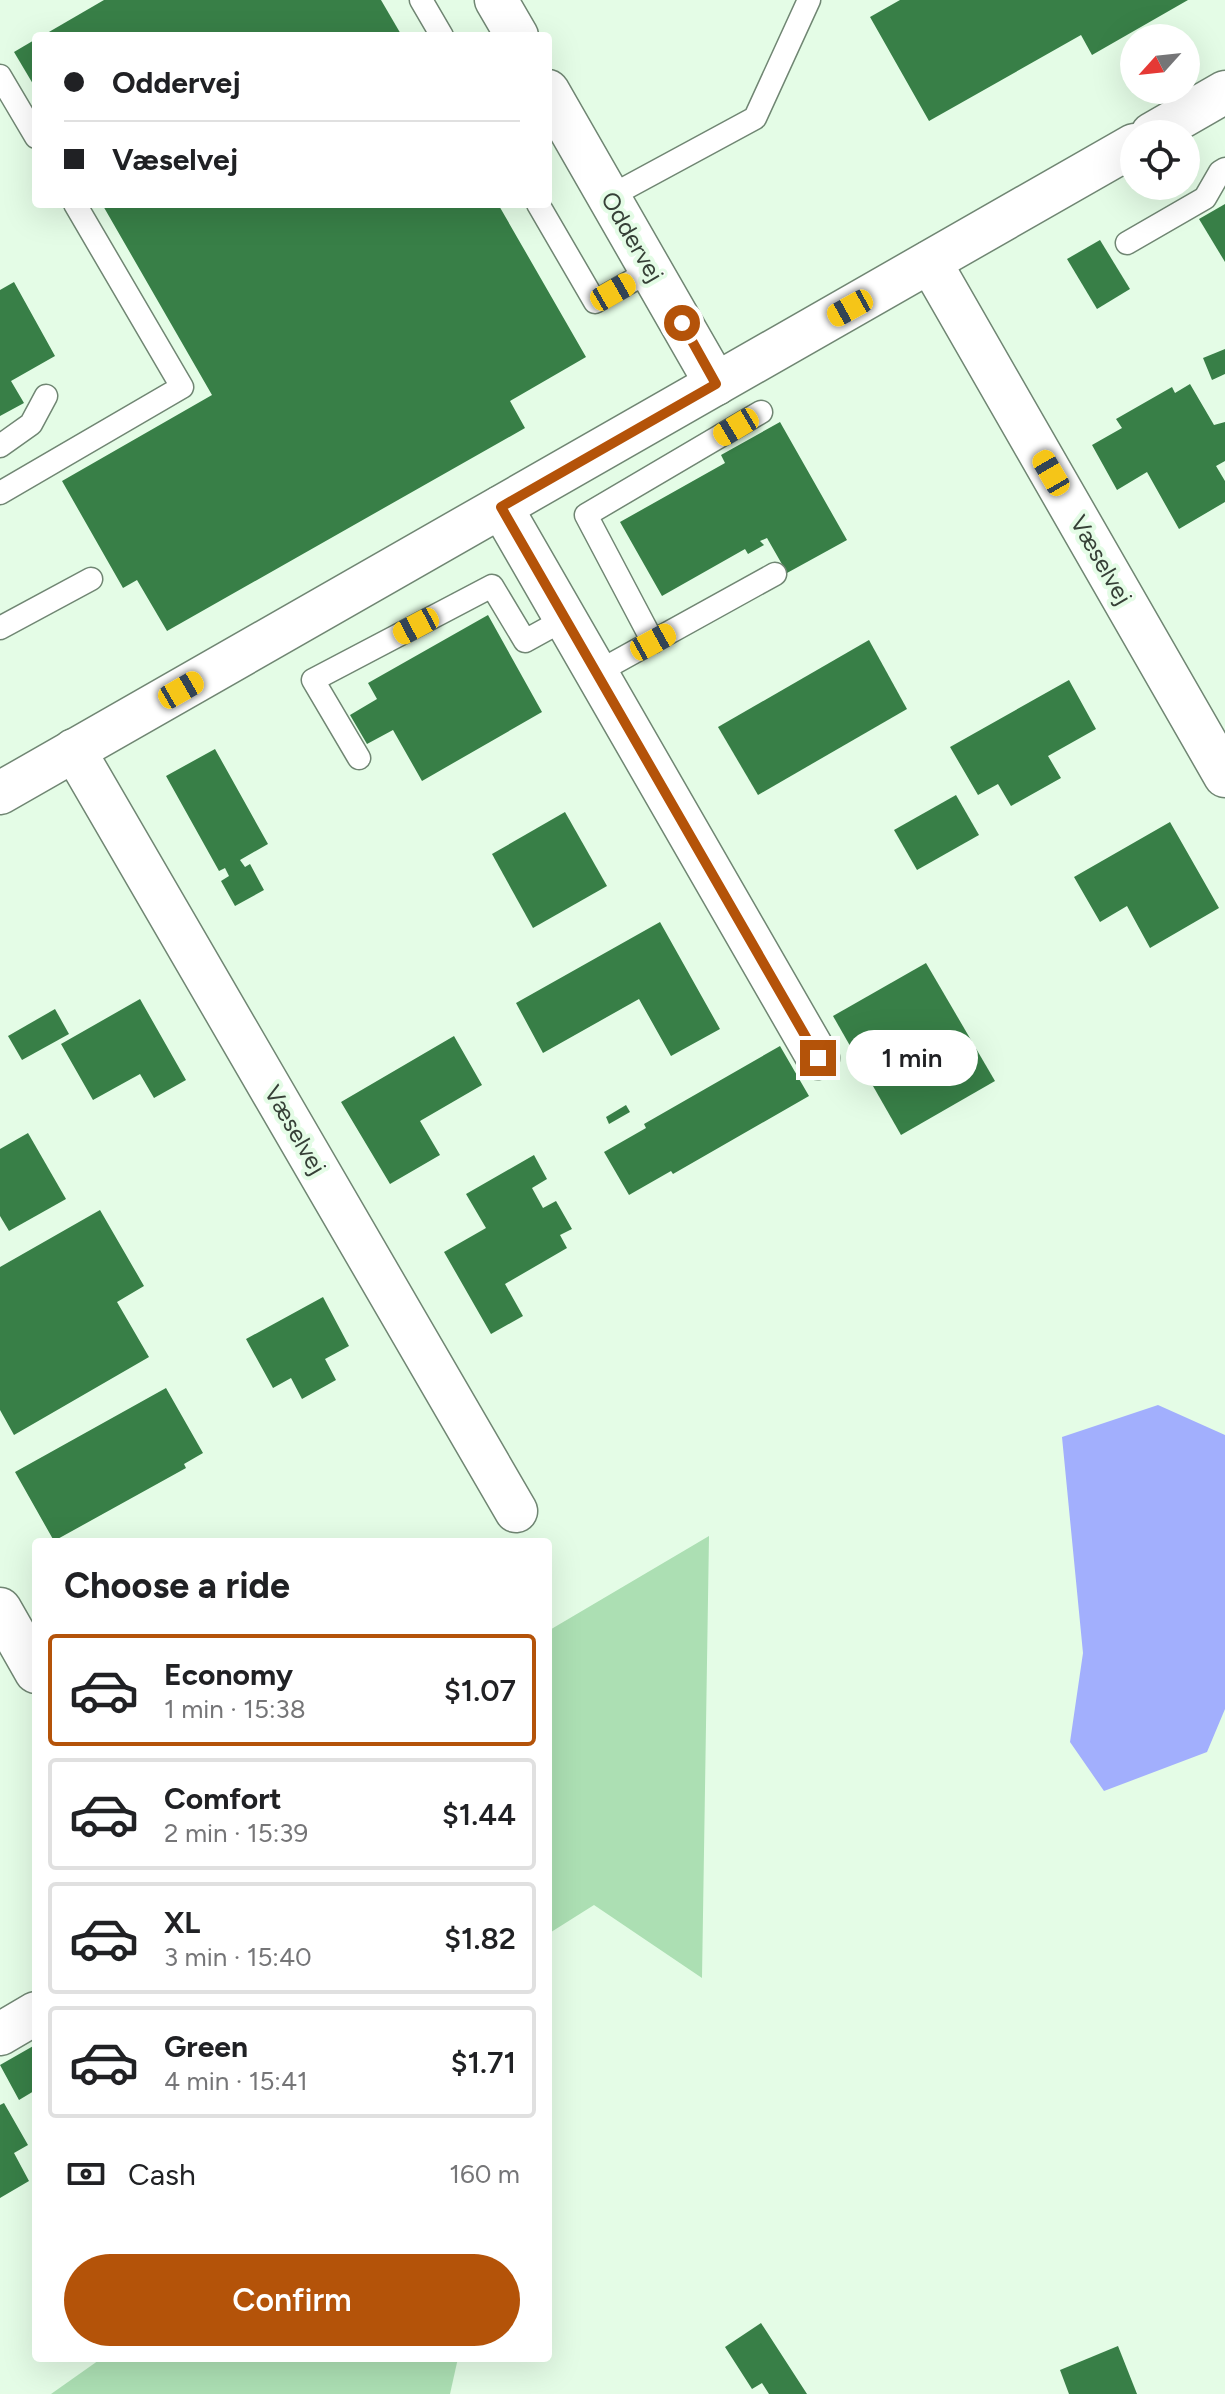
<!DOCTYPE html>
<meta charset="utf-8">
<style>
:root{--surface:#fff;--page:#f2f2f2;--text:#202124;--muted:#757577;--line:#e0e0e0;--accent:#b45309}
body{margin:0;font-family:Figtree,sans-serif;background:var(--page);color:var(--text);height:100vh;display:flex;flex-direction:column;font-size:30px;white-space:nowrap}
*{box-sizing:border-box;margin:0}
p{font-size:26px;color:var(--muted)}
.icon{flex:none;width:44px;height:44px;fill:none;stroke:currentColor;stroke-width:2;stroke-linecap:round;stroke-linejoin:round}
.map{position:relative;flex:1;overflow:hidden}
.drawer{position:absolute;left:32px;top:1538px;width:520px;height:824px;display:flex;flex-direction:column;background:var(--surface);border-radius:8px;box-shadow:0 8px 32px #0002}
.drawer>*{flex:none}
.guide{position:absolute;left:32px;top:32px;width:520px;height:176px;border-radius:8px;box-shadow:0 8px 32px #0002;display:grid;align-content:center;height:176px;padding:0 32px;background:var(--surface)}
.needle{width:52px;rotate:243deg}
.buttons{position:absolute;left:1120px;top:24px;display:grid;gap:16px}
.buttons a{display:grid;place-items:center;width:80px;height:80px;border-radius:50%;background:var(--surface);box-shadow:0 8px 32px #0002;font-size:40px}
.end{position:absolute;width:36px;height:36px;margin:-18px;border:10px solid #b45309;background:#fff;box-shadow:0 0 0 4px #fff}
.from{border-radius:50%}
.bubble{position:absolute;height:56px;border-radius:28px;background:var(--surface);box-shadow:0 8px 32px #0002;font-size:26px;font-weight:600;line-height:56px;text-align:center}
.car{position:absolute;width:24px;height:48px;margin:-24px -12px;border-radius:10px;box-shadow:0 0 6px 2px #0007;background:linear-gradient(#f5c518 24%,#345 0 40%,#f5c518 0 76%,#345 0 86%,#f5c518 0)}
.guide b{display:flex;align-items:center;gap:28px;height:76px;font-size:30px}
.guide b+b{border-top:2px solid var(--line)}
.guide i{width:20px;height:20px;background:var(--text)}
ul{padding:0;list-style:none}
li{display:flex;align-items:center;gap:24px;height:112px;margin:0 16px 12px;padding:0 16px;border:4px solid var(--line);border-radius:8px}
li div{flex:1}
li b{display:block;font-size:30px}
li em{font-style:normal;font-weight:600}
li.current{border-color:var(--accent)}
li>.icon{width:72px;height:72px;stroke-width:1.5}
h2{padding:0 32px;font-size:36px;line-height:96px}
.pay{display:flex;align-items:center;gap:20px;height:88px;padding:0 32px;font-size:30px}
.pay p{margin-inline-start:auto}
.cta{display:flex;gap:16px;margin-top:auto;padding:16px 32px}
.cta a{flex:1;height:92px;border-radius:48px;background:var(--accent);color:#fff;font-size:32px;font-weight:600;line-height:92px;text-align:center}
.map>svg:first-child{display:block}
.green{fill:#acdfb3}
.water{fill:#a2affd}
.building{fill:#387f47}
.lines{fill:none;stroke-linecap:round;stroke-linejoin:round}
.lane-casing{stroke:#708673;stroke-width:25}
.street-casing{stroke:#708673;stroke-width:45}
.lane{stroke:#fff;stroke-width:22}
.street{stroke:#fff;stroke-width:42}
.route{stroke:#b45309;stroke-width:10}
.labels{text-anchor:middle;stroke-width:8;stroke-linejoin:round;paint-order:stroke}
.street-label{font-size:24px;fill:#364037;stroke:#e4fce6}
</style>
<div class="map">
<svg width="1225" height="2394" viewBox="0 0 1225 2394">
<rect width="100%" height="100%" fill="#e4fce6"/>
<g class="green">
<polygon points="709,1536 702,1978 594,1905 548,1934 548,1631"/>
<polygon points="102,2358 458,2358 450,2394 51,2394"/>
</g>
<polygon class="water" points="1158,1405 1225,1435 1225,1709 1207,1752 1104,1791 1070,1742 1083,1653 1062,1437"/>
<g class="building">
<polygon points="104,0 381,0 402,36 42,36"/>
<polygon points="900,0 1188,0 1092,55 1081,35 929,121 870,17"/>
<polygon points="36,39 36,89 14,52"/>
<polygon points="102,204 498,204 586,357 510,401 525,428 167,631 137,580 123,588 62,481 212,395"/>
<polygon points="1225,204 1225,262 1199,219"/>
<polygon points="1100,240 1130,289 1097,309 1067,259"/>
<polygon points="14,282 55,356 11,381 24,403 0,416 0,290"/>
<polygon points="1225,349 1225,374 1212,380 1203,358"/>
<polygon points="1190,384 1214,425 1225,422 1225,461 1216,466 1225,481 1225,502 1179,529 1147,472 1117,490 1092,445 1122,428 1116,419 1172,387 1175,393"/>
<polygon points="780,422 847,540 787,573 767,538 760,541 764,545 748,554 745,549 662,596 620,522 725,463 721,455"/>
<polygon points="488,615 542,712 422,781 393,730 367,744 350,715 377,699 368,683"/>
<polygon points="869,640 907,709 758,795 718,727"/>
<polygon points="1069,680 1096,729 1048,756 1061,778 1011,806 998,784 978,795 950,747"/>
<polygon points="215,749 268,844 240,860 245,867 250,864 264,890 235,906 221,881 229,876 225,868 219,871 166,776"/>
<polygon points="956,795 979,835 917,870 894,830"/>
<polygon points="565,812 607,886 533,928 492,854"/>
<polygon points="1170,822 1219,908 1150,948 1127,906 1100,922 1074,877"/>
<polygon points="660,922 720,1029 671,1056 639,999 543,1053 516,1003"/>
<polygon points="926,963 995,1081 901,1135 833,1016"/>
<polygon points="140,999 186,1080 154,1098 140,1074 93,1100 61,1044"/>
<polygon points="55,1009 69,1034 22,1060 8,1036"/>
<polygon points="454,1036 482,1085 420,1121 440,1155 390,1184 341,1102"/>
<polygon points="780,1046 809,1096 673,1174 671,1171 629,1195 604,1152 646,1128 644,1124"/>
<polygon points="626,1105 630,1112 609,1124 606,1117"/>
<polygon points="28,1133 66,1199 9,1231 0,1216 0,1149"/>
<polygon points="534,1155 547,1179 532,1188 543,1208 556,1201 572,1229 560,1235 567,1248 505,1284 523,1316 491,1334 444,1252 486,1228 466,1194"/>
<polygon points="100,1210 144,1286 117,1302 149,1357 14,1435 0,1410 0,1267"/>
<polygon points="323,1297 349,1346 325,1359 336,1380 302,1399 291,1378 273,1388 246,1339"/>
<polygon points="166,1388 203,1453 184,1464 186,1468 54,1541 15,1472"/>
<polygon points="35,2045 36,2095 34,2091 19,2100 0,2065"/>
<polygon points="4,2103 28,2145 14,2153 29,2181 0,2198 0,2105"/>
<polygon points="761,2323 807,2394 769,2394 762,2383 752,2389 725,2347"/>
<polygon points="1118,2346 1137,2394 1069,2394 1060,2370"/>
</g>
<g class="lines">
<g class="lane-casing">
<g id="lane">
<polyline points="421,0 442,36"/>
<polyline points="0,76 36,137"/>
<polyline points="609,197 755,118 809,0"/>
<polyline points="538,204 595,302 651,270"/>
<polyline points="1127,243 1205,198 1220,172 1225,169"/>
<polyline points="0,446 31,424 46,396"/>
<polyline points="0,493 182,387 75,204"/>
<polyline points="0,628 91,579"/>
<polyline points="653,642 586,515 761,412"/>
<polyline points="596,673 775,574"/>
<polyline points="359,758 313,680 492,586 525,641 565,619"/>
</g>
</g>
<g class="street-casing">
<g id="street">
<polyline points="496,0 517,36"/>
<polyline points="548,91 716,384"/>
<polyline points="1152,134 1225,92"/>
<polyline points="930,262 1225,776"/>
<polyline points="501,507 818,1058"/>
<polyline points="74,750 516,1511"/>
<polyline points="0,793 1134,145"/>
<polyline points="0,1609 36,1672"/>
<polyline points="0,2034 36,2013"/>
</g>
</g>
<use href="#lane" class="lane"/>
<use href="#street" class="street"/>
</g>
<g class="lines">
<polyline class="route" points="682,323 716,384 501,507 818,1058"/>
</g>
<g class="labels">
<g class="street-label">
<text transform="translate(632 237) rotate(60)" y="8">Oddervej</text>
<text transform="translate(1101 560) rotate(60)" y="8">Væselvej</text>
<text transform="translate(295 1130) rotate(60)" y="8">Væselvej</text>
</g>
</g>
</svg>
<div class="buttons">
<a><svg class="needle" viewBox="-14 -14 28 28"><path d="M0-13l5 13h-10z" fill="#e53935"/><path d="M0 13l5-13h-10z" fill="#757577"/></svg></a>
<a><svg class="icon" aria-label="locate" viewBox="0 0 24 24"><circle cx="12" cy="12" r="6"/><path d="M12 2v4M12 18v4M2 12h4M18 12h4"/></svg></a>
</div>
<i class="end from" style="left:682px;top:323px"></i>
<i class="end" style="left:818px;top:1058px"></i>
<div class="bubble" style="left:846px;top:1030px;width:132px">1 min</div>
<i class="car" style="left:613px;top:292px;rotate:60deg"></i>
<i class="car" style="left:850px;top:308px;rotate:241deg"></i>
<i class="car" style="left:736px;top:427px;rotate:239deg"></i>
<i class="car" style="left:1051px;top:473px;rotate:330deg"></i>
<i class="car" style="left:416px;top:626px;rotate:242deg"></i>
<i class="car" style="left:653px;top:642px;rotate:61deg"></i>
<i class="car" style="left:181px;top:690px;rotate:60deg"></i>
<div class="guide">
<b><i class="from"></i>Oddervej</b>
<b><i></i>Væselvej</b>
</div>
<section class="drawer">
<h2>Choose a ride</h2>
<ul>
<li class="current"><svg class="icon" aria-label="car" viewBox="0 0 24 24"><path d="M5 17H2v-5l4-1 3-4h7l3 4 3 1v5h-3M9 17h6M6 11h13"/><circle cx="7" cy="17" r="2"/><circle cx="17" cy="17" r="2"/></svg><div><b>Economy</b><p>1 min · 15:38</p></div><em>$1.07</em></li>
<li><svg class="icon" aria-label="car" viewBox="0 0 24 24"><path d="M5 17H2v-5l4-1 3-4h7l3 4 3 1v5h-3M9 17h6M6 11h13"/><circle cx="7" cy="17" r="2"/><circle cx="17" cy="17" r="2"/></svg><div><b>Comfort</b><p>2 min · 15:39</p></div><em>$1.44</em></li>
<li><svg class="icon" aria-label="car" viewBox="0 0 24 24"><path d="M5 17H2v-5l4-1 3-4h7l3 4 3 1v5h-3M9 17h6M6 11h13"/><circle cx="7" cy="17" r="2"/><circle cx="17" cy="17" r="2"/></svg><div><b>XL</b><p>3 min · 15:40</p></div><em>$1.82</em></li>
<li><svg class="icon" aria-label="car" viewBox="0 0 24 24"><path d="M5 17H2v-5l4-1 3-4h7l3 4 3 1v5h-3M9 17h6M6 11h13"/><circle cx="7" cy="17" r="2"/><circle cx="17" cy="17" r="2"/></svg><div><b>Green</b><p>4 min · 15:41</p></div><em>$1.71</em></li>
</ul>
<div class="pay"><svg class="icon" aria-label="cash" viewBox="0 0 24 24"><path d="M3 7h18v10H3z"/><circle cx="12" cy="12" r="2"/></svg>Cash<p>160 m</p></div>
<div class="cta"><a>Confirm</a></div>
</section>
</div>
